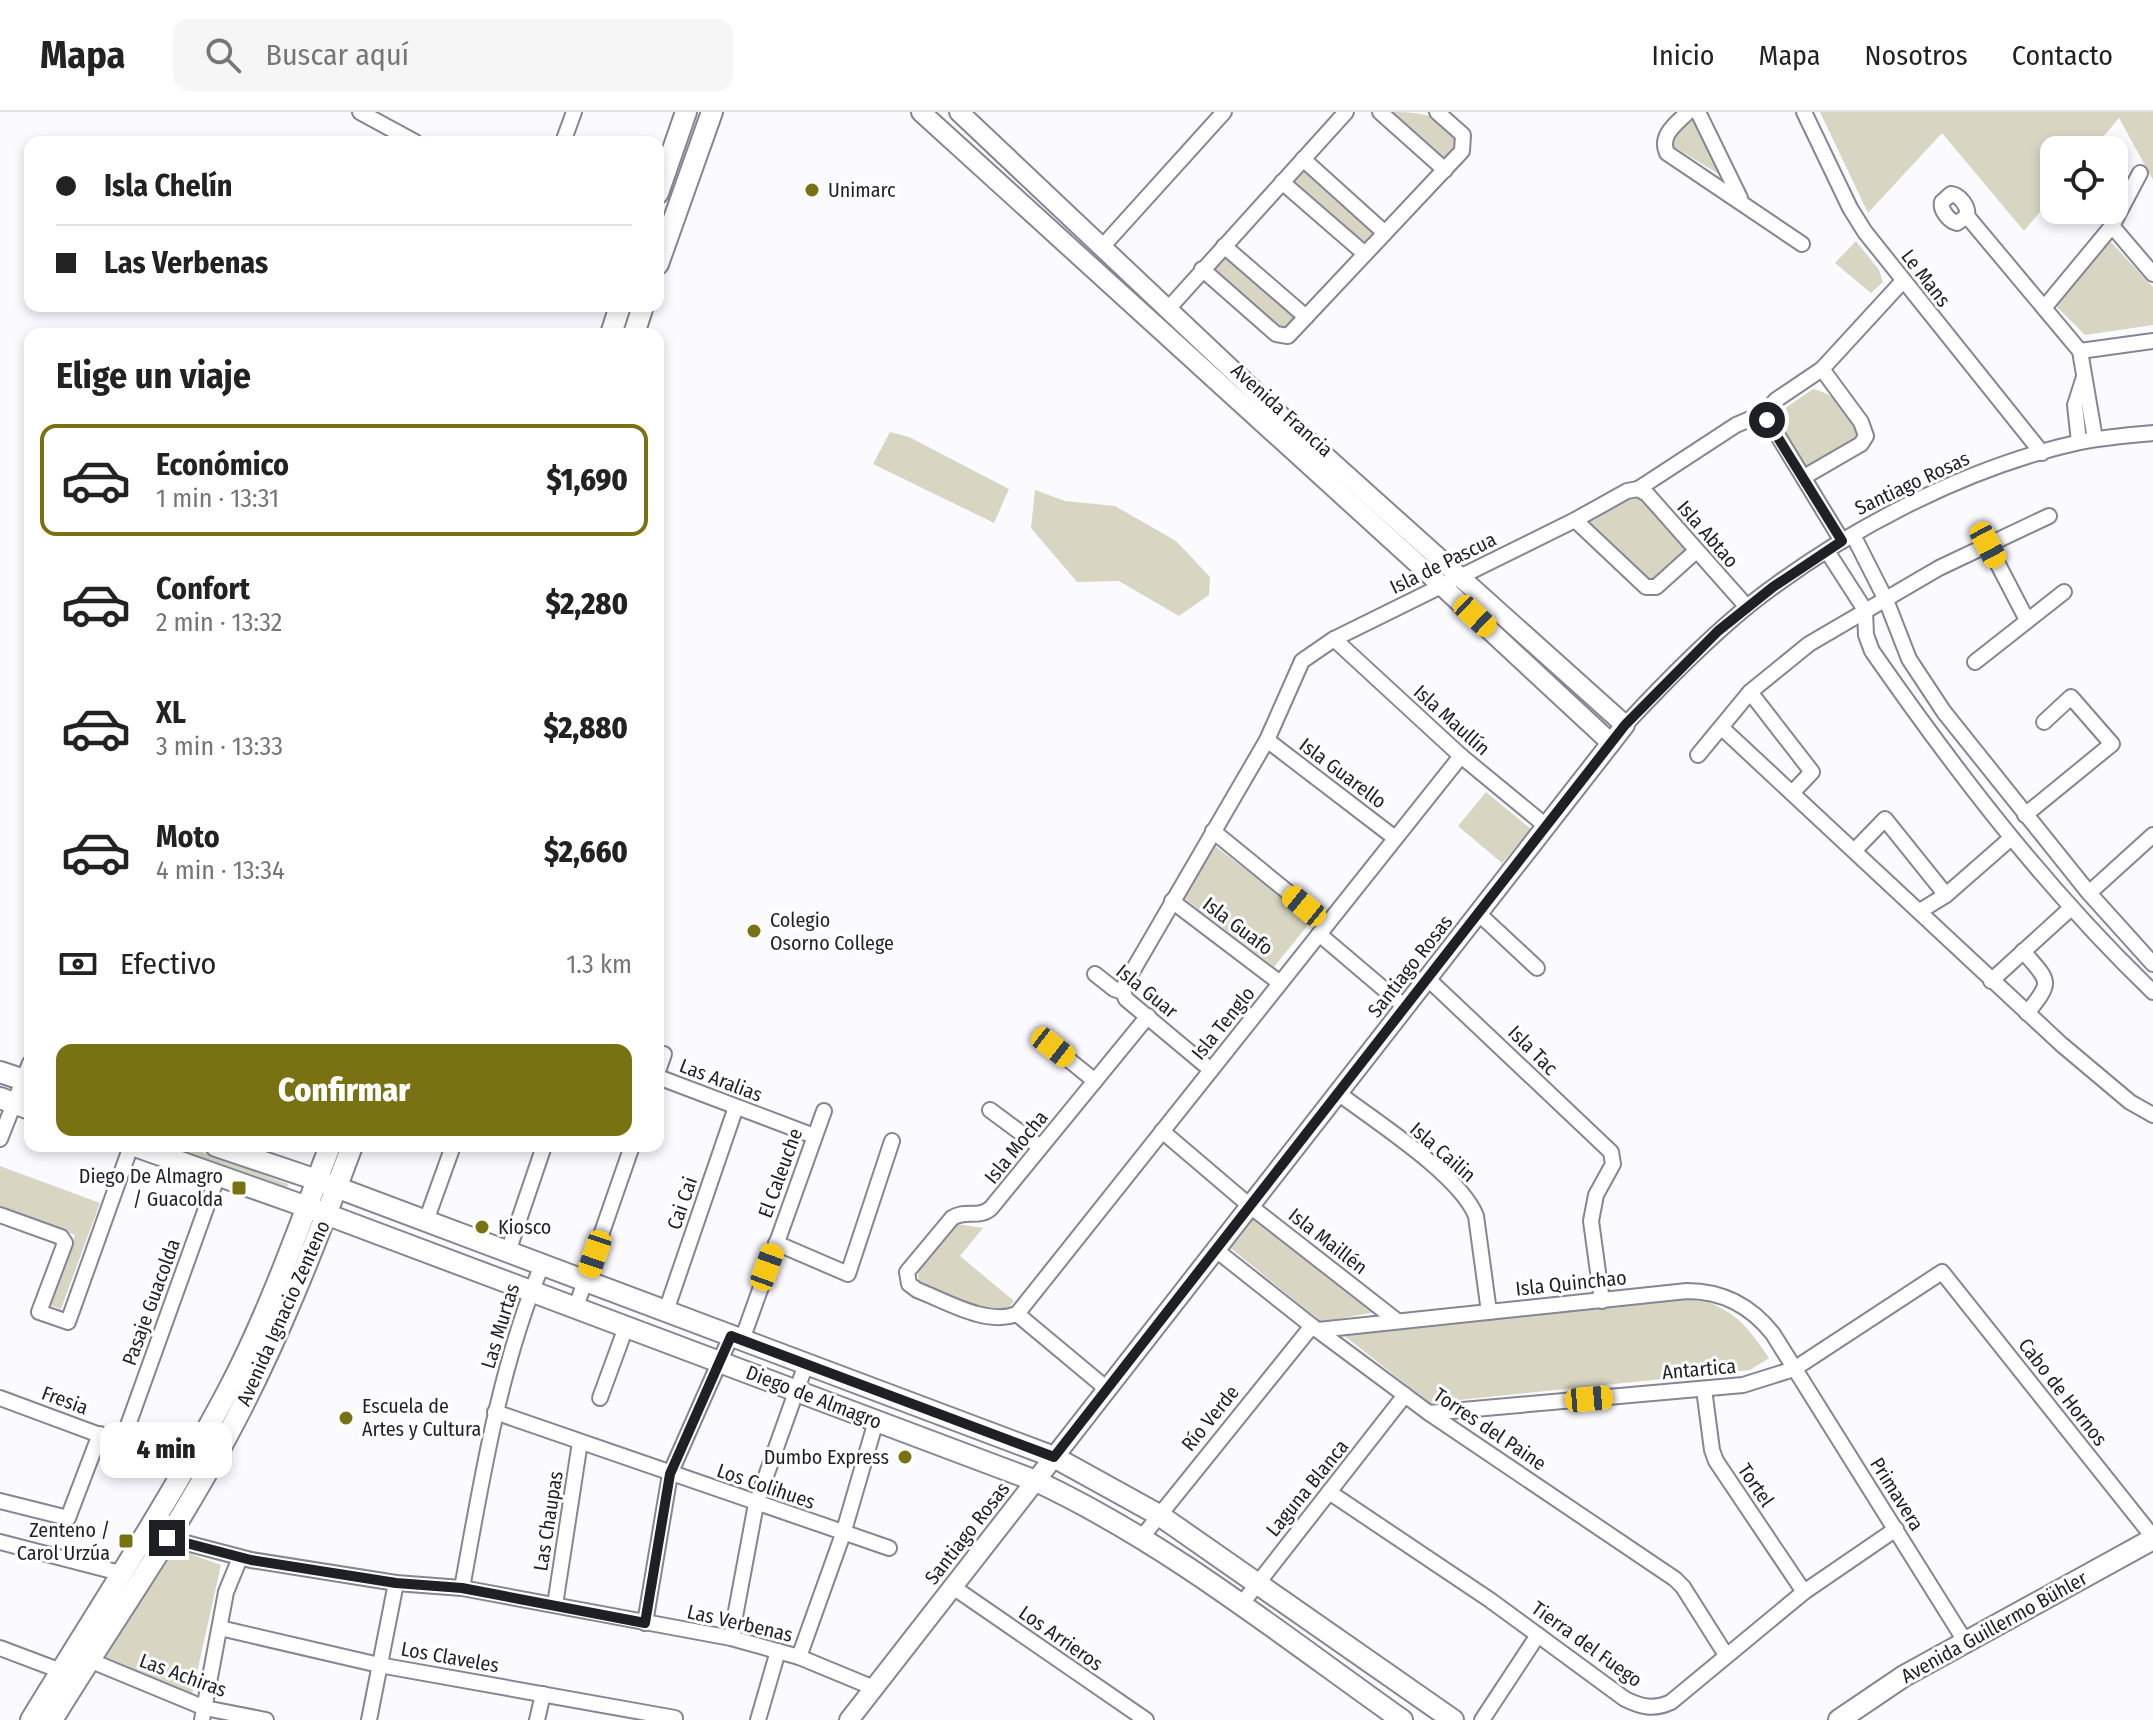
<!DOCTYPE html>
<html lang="es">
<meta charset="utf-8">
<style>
:root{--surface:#fff;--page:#f6f6f6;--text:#222;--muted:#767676;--line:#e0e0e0;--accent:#797213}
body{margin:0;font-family:"Fira Sans Condensed",sans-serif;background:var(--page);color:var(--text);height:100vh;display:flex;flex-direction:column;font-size:30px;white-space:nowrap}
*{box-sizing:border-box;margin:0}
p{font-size:26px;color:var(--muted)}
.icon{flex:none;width:44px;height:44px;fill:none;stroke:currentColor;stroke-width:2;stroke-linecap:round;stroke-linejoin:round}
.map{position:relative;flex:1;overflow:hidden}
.sheet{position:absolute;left:24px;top:216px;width:640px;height:824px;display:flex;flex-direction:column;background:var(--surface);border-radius:16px;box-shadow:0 4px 12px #0003}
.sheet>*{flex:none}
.banner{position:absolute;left:24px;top:24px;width:640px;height:176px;border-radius:16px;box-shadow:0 4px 12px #0003;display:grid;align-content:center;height:176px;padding:0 32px;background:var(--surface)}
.fabs{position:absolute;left:2040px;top:24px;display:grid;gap:16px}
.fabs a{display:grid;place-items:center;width:88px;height:88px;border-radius:16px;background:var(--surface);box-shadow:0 4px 12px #0003;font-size:40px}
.end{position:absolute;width:36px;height:36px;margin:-18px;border:10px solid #1f2026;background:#fff;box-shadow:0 0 0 4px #fff}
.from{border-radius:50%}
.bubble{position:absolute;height:56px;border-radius:16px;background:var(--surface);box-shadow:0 4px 12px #0003;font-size:26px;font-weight:800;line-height:56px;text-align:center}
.car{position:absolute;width:24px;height:48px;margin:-24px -12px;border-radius:10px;box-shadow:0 0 6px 2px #0007;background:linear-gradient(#f5c518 24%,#345 0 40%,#f5c518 0 76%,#345 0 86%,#f5c518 0)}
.banner b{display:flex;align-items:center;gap:28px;height:76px;font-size:30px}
.banner b+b{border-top:2px solid var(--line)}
.banner i{width:20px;height:20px;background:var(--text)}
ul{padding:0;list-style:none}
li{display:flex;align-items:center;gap:24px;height:112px;margin:0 16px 12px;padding:0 16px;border:4px solid transparent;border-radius:16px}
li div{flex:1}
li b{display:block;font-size:30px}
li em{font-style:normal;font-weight:800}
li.active{border-color:var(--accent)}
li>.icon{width:72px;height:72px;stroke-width:1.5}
h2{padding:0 32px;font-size:36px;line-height:96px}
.pay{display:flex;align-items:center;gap:20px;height:88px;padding:0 32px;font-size:30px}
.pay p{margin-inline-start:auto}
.action{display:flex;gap:16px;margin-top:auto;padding:16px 32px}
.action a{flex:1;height:92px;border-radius:16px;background:var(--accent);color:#fff;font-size:32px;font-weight:800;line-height:92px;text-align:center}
header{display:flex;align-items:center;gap:48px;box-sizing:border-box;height:112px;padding:0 40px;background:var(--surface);border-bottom:2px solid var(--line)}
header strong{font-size:38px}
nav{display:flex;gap:44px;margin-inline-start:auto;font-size:28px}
.search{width:560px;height:72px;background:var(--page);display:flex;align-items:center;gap:20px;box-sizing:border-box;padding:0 28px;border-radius:16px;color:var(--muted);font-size:30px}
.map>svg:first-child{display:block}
.green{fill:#d8d6c2}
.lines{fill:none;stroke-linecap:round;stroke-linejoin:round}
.minor-casing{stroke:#858595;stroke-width:18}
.tertiary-casing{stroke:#858595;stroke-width:22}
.secondary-casing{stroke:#858595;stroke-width:24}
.minor{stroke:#fff;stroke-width:14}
.tertiary{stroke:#fff;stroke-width:18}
.secondary{stroke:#fff;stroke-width:20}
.route{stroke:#1f2026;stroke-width:10}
.poi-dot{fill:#797213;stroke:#fff;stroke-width:3}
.labels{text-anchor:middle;stroke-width:6;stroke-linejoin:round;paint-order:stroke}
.poi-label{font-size:20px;fill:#1f2026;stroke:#fff;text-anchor:start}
.street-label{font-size:20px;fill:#1f2026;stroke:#fff}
</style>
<header>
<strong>Mapa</strong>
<div class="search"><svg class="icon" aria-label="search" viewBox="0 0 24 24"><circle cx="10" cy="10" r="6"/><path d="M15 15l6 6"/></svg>Buscar aquí</div>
<nav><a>Inicio</a><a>Mapa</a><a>Nosotros</a><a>Contacto</a></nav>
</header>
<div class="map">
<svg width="2153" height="1608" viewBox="0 0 2153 1608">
<rect width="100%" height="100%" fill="#fbfbff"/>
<g class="green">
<path d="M1387,0c26,0 66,0 69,33l-13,15z"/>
<polygon points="1693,0 1727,67 1671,33 1673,18"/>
<polygon points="1820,0 2153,0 2153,68 2119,6 2092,38 2054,38 2054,83 2024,119 1942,21 1868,101"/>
<polygon points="1304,56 1374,119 1362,133 1291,69"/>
<polygon points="1856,129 1879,158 1883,170 1871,181 1835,151"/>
<polygon points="2110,129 2153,175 2153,213 2085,223 2055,193"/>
<polygon points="1225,143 1296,207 1283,221 1213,157"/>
<path d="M1813,277c25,6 38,23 47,46l-6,10 -45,23 -5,-2 -29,-51z"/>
<polygon points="890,320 909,325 1009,377 994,411 873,352"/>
<polygon points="1035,378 1065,389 1115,394 1176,429 1210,465 1209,483 1179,504 1119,469 1077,470 1031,416"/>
<polygon points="1636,384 1649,386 1689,435 1689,441 1659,468 1650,468 1588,408"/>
<polygon points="1486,680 1531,717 1502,751 1458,714"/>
<polygon points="1215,734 1312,808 1274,855 1184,786"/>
<polygon points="155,1034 186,1034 288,1072 286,1080"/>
<polygon points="0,1054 100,1091 61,1197 49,1193 75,1123 0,1096"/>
<polygon points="1249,1096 1376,1200 1321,1210 1222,1129"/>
<path d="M957,1112l26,4 -23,28 54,45 -8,10 -15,2 -71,-29c-10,-20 24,-46 37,-60z"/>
<path d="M1701,1187c38,15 45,26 68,59l-19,12 -320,33 -87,-68 322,-34z"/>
<polygon points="174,1436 221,1453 192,1583 102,1547"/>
</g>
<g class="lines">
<g class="minor-casing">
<g id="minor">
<polyline points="360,0 415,30"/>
<polyline points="1380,0 1445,58"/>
<path d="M1688,0c-12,12 -29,23 -21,41l135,91"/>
<polyline points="1698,0 1740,86"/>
<polyline points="1804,0 1850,96 1865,120 2042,341"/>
<polyline points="563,30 574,0"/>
<polyline points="1303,47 1385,121"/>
<polyline points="1282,70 1365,142"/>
<path d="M1967,104l-10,7c-8,-2 -17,-13 -15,-21l9,-8c9,1 18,13 16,22l113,135 15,88"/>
<polyline points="2112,114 2153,162"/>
<polyline points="1224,134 1306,205"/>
<polyline points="1102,135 1224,0"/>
<polyline points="1202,157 1276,222 1288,224 1462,39 1463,23 1437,0"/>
<polyline points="2044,196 2112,114 2140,61"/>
<polyline points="1168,197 1346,0"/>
<polyline points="2080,239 2153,229"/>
<polyline points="1764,301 1842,429"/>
<polyline points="2079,330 2075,293 2084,265"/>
<polyline points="1804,365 1861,332 1866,324 1861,310 1822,257"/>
<polyline points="1638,377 1647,382 1747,495"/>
<polyline points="1575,408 1646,475 1656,475 1696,439"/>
<polyline points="1853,423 1886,488 1909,547 1944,600 2089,781 2153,852"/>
<polyline points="1988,433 2027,508"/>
<path d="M1827,439l38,59 1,25 6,16c85,122 174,238 281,341"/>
<polyline points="1334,527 1461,644 1546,714"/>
<polyline points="1975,550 2064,480"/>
<polyline points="1750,580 1812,660 1792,681"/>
<path d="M1625,613c39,-42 79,-83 123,-119 94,-74 215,-138 332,-164 24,-5 49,-7 73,-9"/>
<polyline points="1722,616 2061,932 2130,990 2153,1003"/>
<polyline points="1267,628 1395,726"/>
<polyline points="1698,643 1750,580 1809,532 1939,456 2049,404"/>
<polyline points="2025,703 2112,632 2071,585 2044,610"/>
<polyline points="1213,719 1327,812"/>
<polyline points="1855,738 1885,707 1946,783"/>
<polyline points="2089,781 2153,723"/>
<polyline points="1172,789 1280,871"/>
<polyline points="1920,799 1946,783 2010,727"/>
<polyline points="1478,801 1537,856"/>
<polyline points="1319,822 1405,895"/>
<path d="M2023,839c26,31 31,29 4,62"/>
<polyline points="1095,862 1114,877 1123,880 1126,887 1211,958"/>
<polyline points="1427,866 1611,1040 1613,1052 1596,1083 1591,1109 1602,1189"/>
<polyline points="1991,869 2071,796"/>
<polyline points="1123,880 1125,872 1267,628 1302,549 1334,527 1575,408 1627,379 1638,377 1736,313 1764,301 1776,288 1822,257 1902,170"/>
<polyline points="1053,935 1095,969"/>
<polyline points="658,959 664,942"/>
<polyline points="658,965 814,1024"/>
<path d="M1338,981c37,28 122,82 138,123l13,96"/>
<polyline points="990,998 1040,1035"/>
<polyline points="1162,1019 1250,1094 1396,1208"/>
<polyline points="0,1027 30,951"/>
<polyline points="0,1103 61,1125 65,1131 39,1200 68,1210 131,1034"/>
<polyline points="426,1109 453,1034"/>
<polyline points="776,1131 848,1162 892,1029"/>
<polyline points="1216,1138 1312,1214 1429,1301 1675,1467 1683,1475 1726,1543"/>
<polyline points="508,1140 544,1034"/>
<polyline points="576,1195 632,1034"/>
<polyline points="666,1199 736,995"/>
<polyline points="1017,1202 1461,644"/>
<path d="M1017,1202c-31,12 -71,-13 -100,-24l-8,-6 -2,-12 45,-54c13,-9 27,1 39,-10l157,-192"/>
<polyline points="1017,1202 1107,1277"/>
<path d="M1318,1218l369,-39c35,0 64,15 86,43l192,307"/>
<polyline points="742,1228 824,999"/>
<polyline points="1704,1277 1712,1338 1716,1349 1804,1480"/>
<polyline points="0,1286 194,1358"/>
<polyline points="600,1286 626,1215"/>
<polyline points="495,1300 889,1436"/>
<polyline points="1429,1301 1743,1273 1794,1257 1942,1160 2153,1425"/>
<polyline points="122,1330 218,1063"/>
<path d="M1329,1380l161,108 135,99c16,8 29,11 46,3l133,-110 92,-63"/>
<polyline points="0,1389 68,1406 100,1322"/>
<polyline points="1142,1425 1312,1214"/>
<polyline points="167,1426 251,1448 396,1471 462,1476 731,1526 799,1545 874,1576"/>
<polyline points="0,1430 120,1461"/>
<polyline points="953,1475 1146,1608"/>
<path d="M462,1476c20,-109 37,-220 80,-323"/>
<polyline points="555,1493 580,1330"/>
<polyline points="1240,1494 1405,1283"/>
<polyline points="645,1511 670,1362 731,1224"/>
<polyline points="220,1516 379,1553 675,1606 674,1608"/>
<polyline points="731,1526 756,1392 806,1252"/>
<polyline points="0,1536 61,1559"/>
<polyline points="799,1545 843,1422 876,1309"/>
<polyline points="89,1548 205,1596 266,1608"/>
<polyline points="202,1608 226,1480 240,1446"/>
<polyline points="369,1608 396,1471"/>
<polyline points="537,1608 543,1582"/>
<polyline points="758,1608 778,1539"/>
<polyline points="1482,1608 1538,1523"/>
</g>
</g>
<g class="tertiary-casing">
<g id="tertiary">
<polyline points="921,0 1441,473 1611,631"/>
<polyline points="849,1608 1625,613 1285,308 959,0"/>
</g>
</g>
<g class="secondary-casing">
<g id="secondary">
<polyline points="658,81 686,0"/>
<polyline points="658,152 712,0"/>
<polyline points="611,222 620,194"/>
<polyline points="634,222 643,194"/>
<polyline points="0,960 30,970"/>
<polyline points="0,986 30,997"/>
<path d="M135,1034l172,61 729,274c132,62 247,155 366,239"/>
<polyline points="216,1034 317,1068 1054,1345 1159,1403 1453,1608"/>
<path d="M31,1608c67,-110 139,-219 199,-333 40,-77 69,-160 100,-241"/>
<path d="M52,1608c58,-95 123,-186 175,-284 50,-93 88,-191 125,-290"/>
<polyline points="1839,1608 1904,1564 2153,1427"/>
</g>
</g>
<use href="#minor" class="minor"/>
<use href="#tertiary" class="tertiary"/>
<use href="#secondary" class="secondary"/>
</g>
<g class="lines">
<polyline class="route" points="167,1426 251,1448 396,1471 462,1476 645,1511 670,1362 731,1224 1054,1345 1625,613 1718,519 1773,475 1842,429 1767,308"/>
</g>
<g class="poi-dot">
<circle cx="812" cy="78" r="8"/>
<circle cx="754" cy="819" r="8"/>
<rect x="231" y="1068" width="16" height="16" rx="4"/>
<circle cx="482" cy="1115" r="8"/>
<circle cx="346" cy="1306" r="8"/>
<circle cx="905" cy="1345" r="8"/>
<rect x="118" y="1421" width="16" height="16" rx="4"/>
</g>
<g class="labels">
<g class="poi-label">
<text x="828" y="85">Unimarc</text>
<text x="770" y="815">Colegio<tspan x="770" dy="23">Osorno College</tspan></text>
<text x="223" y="1071" text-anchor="end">Diego De Almagro<tspan x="223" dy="23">/ Guacolda</tspan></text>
<text x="498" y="1122">Kiosco</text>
<text x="362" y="1301">Escuela de<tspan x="362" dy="23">Artes y Cultura</tspan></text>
<text x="889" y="1352" text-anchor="end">Dumbo Express</text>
<text x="110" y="1425" text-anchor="end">Zenteno /<tspan x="110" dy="23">Carol Urzúa</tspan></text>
</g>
<g class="street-label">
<text transform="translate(1926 166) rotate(52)" y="7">Le Mans</text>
<text transform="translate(1282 298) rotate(42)" y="7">Avenida Francia</text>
<text transform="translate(1912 371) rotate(-25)" y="7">Santiago Rosas</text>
<text transform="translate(1708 422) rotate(49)" y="7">Isla Abtao</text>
<text transform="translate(1443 451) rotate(-26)" y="7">Isla de Pascua</text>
<text transform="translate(1452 608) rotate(42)" y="7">Isla Maullín</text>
<text transform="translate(1343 661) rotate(37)" y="7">Isla Guarello</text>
<text transform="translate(1238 814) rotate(37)" y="7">Isla Guafo</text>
<text transform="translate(1410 854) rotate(-52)" y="7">Santiago Rosas</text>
<text transform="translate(1147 879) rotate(39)" y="7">Isla Guar</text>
<text transform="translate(1223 911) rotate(-51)" y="7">Isla Tenglo</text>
<text transform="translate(1533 938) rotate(45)" y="7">Isla Tac</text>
<text transform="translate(721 968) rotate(21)" y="7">Las Aralias</text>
<text transform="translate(1016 1035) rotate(-51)" y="7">Isla Mocha</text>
<text transform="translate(1443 1040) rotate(41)" y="7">Isla Cailin</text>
<text transform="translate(780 1061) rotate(-70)" y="7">El Caleuche</text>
<text transform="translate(682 1091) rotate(-71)" y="7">Cai Cai</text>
<text transform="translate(1328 1129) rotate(38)" y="7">Isla Maillén</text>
<text transform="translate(1571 1171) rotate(-6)" y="7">Isla Quinchao</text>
<text transform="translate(151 1190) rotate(-70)" y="7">Pasaje Guacolda</text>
<text transform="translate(283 1201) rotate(-66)" y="7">Avenida Ignacio Zenteno</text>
<text transform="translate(500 1214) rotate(-73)" y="7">Las Murtas</text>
<text transform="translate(1699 1257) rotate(-5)" y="7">Antartica</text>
<text transform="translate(2063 1280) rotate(52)" y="7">Cabo de Hornos</text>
<text transform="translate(814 1285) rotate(21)" y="7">Diego de Almagro</text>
<text transform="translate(65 1288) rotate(20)" y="7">Fresia</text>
<text transform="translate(1210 1306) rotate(-51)" y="7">Río Verde</text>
<text transform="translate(1490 1317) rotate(34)" y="7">Torres del Paine</text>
<text transform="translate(1756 1373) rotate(56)" y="7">Tortel</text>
<text transform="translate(766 1374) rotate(19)" y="7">Los Colihues</text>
<text transform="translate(1307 1376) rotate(-51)" y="7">Laguna Blanca</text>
<text transform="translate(1897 1382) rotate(58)" y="7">Primavera</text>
<text transform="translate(548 1409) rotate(-81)" y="7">Las Chaupas</text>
<text transform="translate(967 1421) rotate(-52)" y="7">Santiago Rosas</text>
<text transform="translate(740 1511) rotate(13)" y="7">Las Verbenas</text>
<text transform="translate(1994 1515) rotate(-29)" y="7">Avenida Guillermo Bühler</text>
<text transform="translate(1061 1526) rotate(35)" y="7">Los Arrieros</text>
<text transform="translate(1587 1532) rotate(36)" y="7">Tierra del Fuego</text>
<text transform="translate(450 1545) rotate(10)" y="7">Los Claveles</text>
<text transform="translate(183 1563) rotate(20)" y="7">Las Achiras</text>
</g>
</g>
</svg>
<div class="fabs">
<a><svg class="icon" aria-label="locate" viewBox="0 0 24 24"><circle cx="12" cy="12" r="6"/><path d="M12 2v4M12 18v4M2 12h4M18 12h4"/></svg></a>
</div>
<i class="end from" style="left:1767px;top:308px"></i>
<i class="end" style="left:167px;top:1426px"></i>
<div class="bubble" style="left:100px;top:1310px;width:132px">4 min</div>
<i class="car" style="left:1988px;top:433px;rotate:152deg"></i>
<i class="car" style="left:1475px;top:504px;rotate:133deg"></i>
<i class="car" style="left:1304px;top:794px;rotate:309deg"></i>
<i class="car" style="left:1053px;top:935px;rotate:128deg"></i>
<i class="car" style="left:595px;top:1142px;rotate:199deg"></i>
<i class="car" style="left:767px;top:1155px;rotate:20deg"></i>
<i class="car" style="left:1589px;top:1287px;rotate:85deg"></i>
<div class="banner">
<b><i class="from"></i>Isla Chelín</b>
<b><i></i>Las Verbenas</b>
</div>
<section class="sheet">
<h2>Elige un viaje</h2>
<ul>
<li class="active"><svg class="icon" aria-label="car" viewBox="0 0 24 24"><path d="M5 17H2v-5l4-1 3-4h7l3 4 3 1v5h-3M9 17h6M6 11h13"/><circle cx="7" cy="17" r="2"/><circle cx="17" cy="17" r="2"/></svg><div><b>Económico</b><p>1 min · 13:31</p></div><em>$1,690</em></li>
<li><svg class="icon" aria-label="car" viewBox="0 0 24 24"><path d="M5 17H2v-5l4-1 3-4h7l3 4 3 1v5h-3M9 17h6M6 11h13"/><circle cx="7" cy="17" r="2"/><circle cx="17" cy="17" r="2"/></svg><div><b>Confort</b><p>2 min · 13:32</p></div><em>$2,280</em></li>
<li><svg class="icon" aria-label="car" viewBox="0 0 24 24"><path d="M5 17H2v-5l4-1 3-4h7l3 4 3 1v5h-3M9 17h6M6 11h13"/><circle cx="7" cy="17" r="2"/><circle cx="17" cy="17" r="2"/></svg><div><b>XL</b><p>3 min · 13:33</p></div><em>$2,880</em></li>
<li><svg class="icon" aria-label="car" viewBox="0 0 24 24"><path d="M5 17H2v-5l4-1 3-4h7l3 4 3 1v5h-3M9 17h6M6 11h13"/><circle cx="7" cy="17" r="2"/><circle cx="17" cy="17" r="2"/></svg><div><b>Moto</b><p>4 min · 13:34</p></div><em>$2,660</em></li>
</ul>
<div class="pay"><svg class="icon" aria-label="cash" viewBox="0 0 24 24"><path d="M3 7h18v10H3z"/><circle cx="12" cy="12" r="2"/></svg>Efectivo<p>1.3 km</p></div>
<div class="action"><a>Confirmar</a></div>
</section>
</div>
